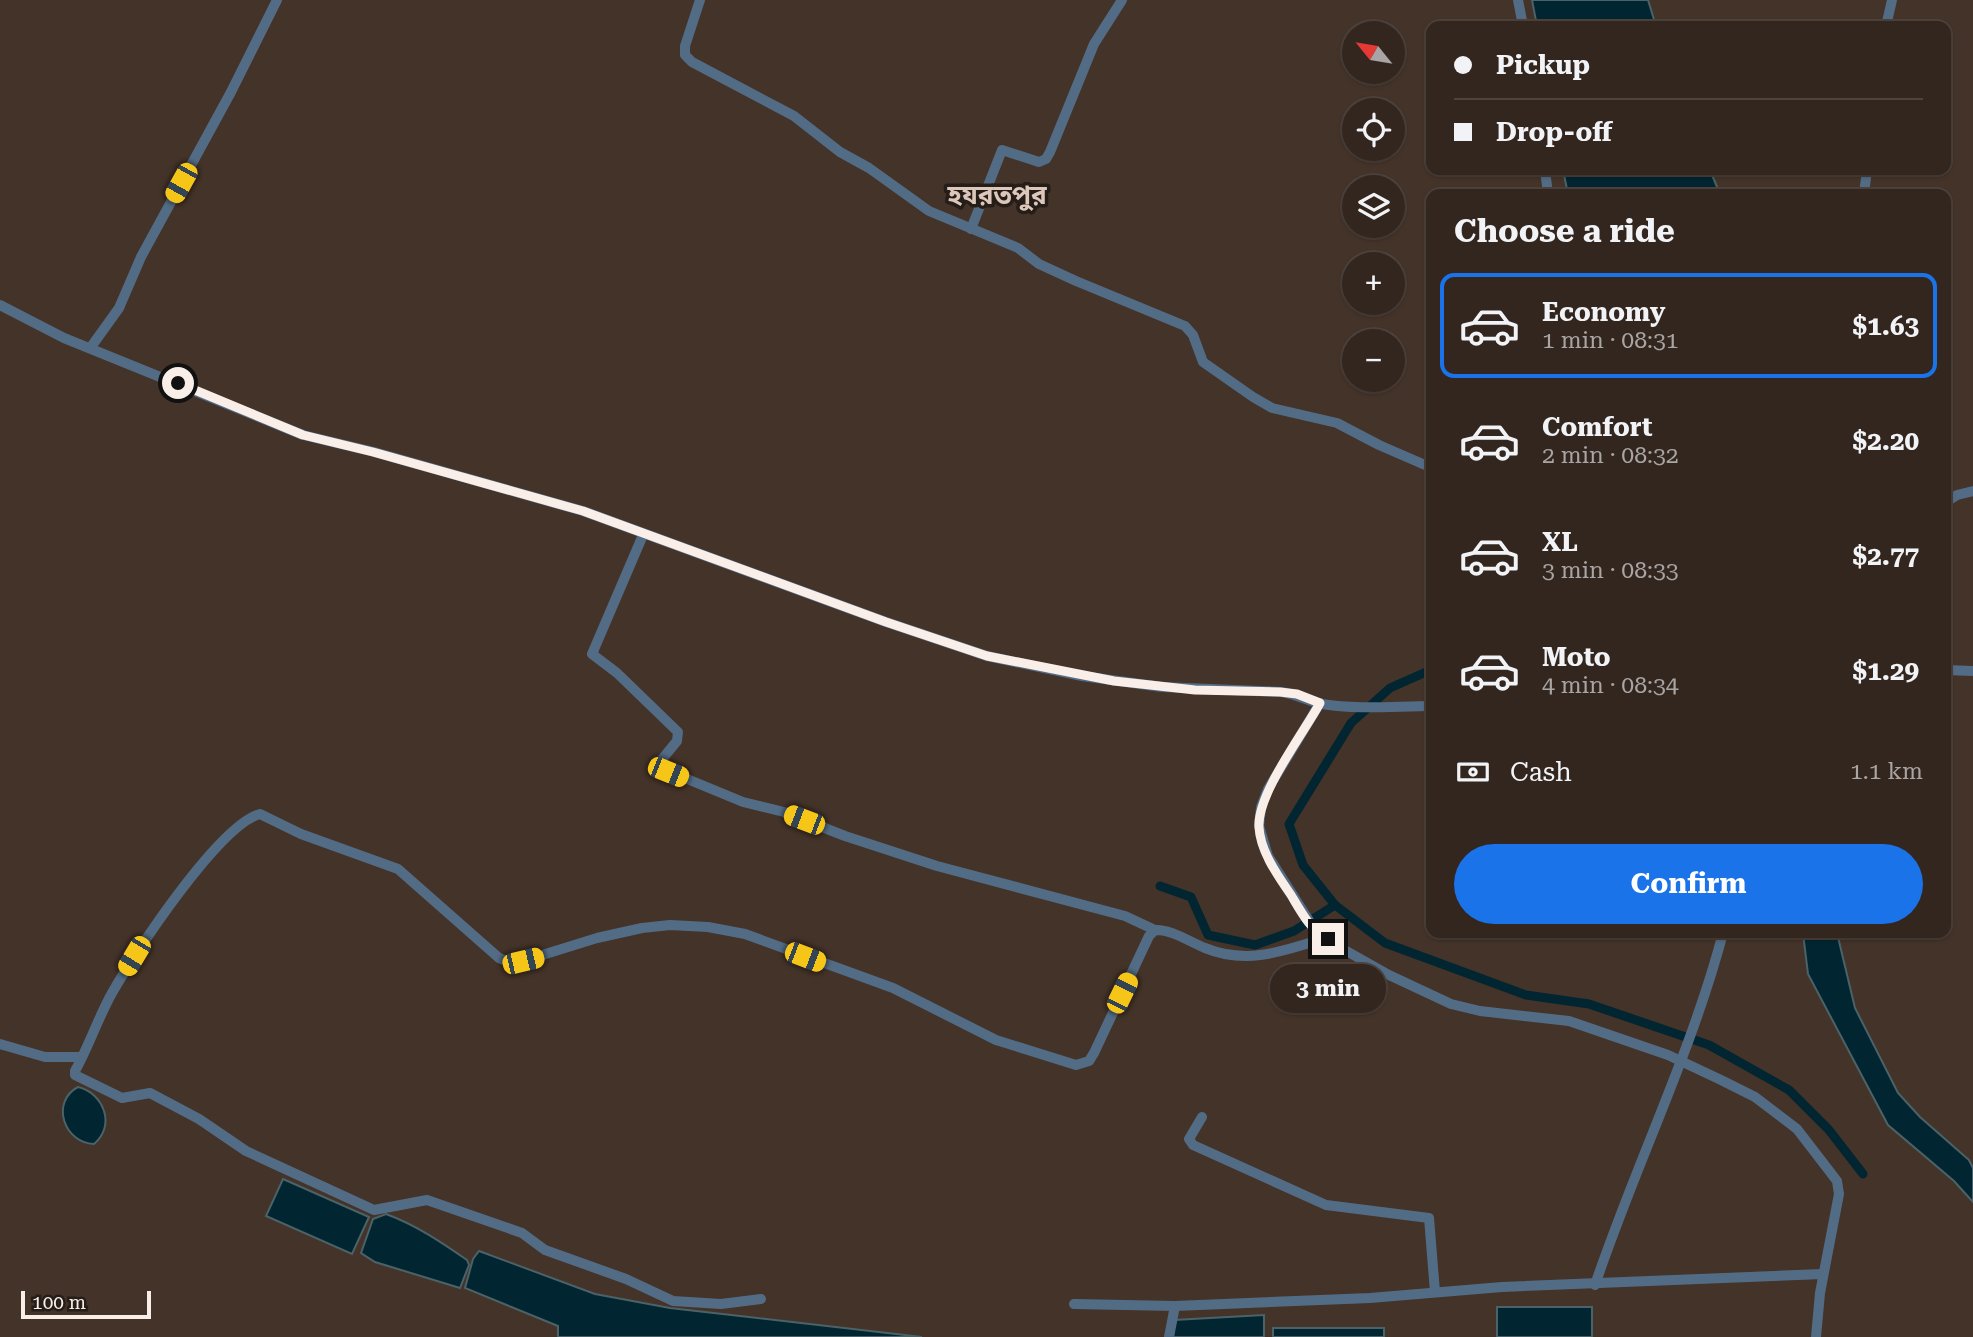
<!DOCTYPE html>
<meta charset="utf-8">
<style>
:root{--surface:#33261f;--page:#3b2e28;--text:#f1f3f6;--muted:#a9a5a4;--line:#4e433d;--accent:#1a73e8}
body{margin:0;font-family:"Roboto Serif","Noto Sans Bengali",serif;background:var(--page);color:var(--text);height:100vh;display:flex;flex-direction:column;font-size:26px;white-space:nowrap}
*{box-sizing:border-box;margin:0}
p{font-size:23px;color:var(--muted)}
.icon{flex:none;width:38px;height:38px;fill:none;stroke:currentColor;stroke-width:2;stroke-linecap:round;stroke-linejoin:round}
.map{position:relative;flex:1;overflow:hidden}
.side{position:absolute;left:1426px;top:189px;width:525px;height:749px;display:flex;flex-direction:column;background:var(--surface);border-radius:14px;box-shadow:0 2px 5px #0004,0 0 0 2px var(--line)}
.side>*{flex:none}
.top-card{position:absolute;left:1426px;top:21px;width:525px;height:154px;border-radius:14px;box-shadow:0 2px 5px #0004,0 0 0 2px var(--line);display:grid;align-content:center;height:154px;padding:0 28px;background:var(--surface)}
.needle{width:46px;rotate:300deg}
.buttons{position:absolute;left:1342px;top:21px;display:grid;gap:14px}
.buttons a{display:grid;place-items:center;width:63px;height:63px;border-radius:50%;background:var(--surface);box-shadow:0 2px 5px #0004,0 0 0 2px var(--line);font-size:35px}
.scale{position:absolute;left:21px;bottom:18px;width:130px;box-sizing:border-box;padding-left:7px;border:4px solid #f9eee8;border-top:0;font-size:19px;line-height:24px;white-space:nowrap;color:#f9eee8;-webkit-text-stroke:5px #251d18;paint-order:stroke}
.end{position:absolute;width:32px;height:32px;margin:-16px;border:9px solid #f9eee8;background:#111;box-shadow:0 0 0 4px #111}
.from{border-radius:50%}
.bubble{position:absolute;height:49px;border-radius:24px;background:var(--surface);box-shadow:0 2px 5px #0004,0 0 0 2px var(--line);font-size:23px;font-weight:700;line-height:49px;text-align:center}
.car{position:absolute;width:21px;height:42px;margin:-21px -10px;border-radius:9px;box-shadow:0 0 5px 2px #0007;background:linear-gradient(#f5c518 24%,#345 0 40%,#f5c518 0 76%,#345 0 86%,#f5c518 0)}
.top-card b{display:flex;align-items:center;gap:24px;height:66px;font-size:26px}
.top-card b+b{border-top:2px solid var(--line)}
.top-card i{width:18px;height:18px;background:var(--text)}
ul{padding:0;list-style:none}
li{display:flex;align-items:center;gap:21px;height:105px;margin:0 14px 10px;padding:0 14px;border:4px solid transparent;border-radius:14px}
li div{flex:1}
li b{display:block;font-size:26px}
li em{font-style:normal;font-weight:700}
li.selected{border-color:var(--accent)}
li>.icon{width:63px;height:63px;stroke-width:1.5}
h2{padding:0 28px;font-size:32px;line-height:84px}
.pay{display:flex;align-items:center;gap:18px;height:77px;padding:0 28px;font-size:26px}
.pay p{margin-inline-start:auto}
.cta{display:flex;gap:14px;margin-top:auto;padding:14px 28px}
.cta a{flex:1;height:80px;border-radius:42px;background:var(--accent);color:#fff;font-size:28px;font-weight:700;line-height:80px;text-align:center}
.map>svg:first-child{display:block}
.water{fill:#012631;stroke:#4b6268;stroke-width:2}
.lines{fill:none;stroke-linecap:round;stroke-linejoin:round}
.canal{stroke:#012631;stroke-width:9}
.minor{stroke:#536c86;stroke-width:10}
.route{stroke:#f9eee8;stroke-width:9}
.labels{text-anchor:middle;stroke-width:7;stroke-linejoin:round;paint-order:stroke}
.quarter-label{font-size:26px;font-weight:bold;fill:#dcc7ba;stroke:#251d18}
</style>
<div class="map">
<svg width="1973" height="1337" viewBox="0 0 1973 1337">
<rect width="100%" height="100%" fill="#443329"/>
<g class="water">
<polygon points="1532,0 1648,0 1656,26 1537,26"/>
<polygon points="1563,170 1710,170 1720,194 1568,194"/>
<polygon points="1803,933 1837,933 1855,1008 1898,1093 1920,1117 1969,1160 1973,1168 1973,1202 1954,1181 1888,1125 1808,974"/>
<path d="M78,1087c26,6 38,39 16,57 -30,-1 -44,-42 -16,-57z"/>
<polygon points="283,1179 369,1217 352,1254 266,1216"/>
<path d="M386,1214c30,11 55,28 81,46l2,5 -9,23 -85,-26 -14,-9 12,-34z"/>
<polygon points="479,1251 595,1294 670,1308 922,1337 558,1337 558,1326 465,1288 473,1259"/>
<rect x="1497" y="1307" width="95" height="30"/>
<polygon points="1264,1315 1264,1337 1173,1337 1174,1320"/>
<rect x="1273" y="1328" width="111" height="9"/>
</g>
<g class="lines">
<g class="canal">
<polyline points="1432,672 1426,672 1390,688 1351,723 1289,824 1303,865 1335,905 1385,943 1526,995 1589,1004 1709,1045 1789,1090 1829,1130 1863,1174"/>
<polyline points="1160,886 1191,897 1208,935 1255,945 1294,931 1335,905"/>
</g>
<g class="minor">
<polyline points="700,0 685,46 685,55 692,62 794,116 840,152 869,168 929,211 1018,248 1039,264 1076,281 1185,326 1193,335 1203,362 1253,397 1272,408 1337,423 1379,445 1432,468"/>
<polyline points="1518,0 1523,26"/>
<polyline points="1886,26 1892,0"/>
<polyline points="1545,170 1548,194"/>
<polyline points="1864,194 1867,170"/>
<polyline points="971,229 1002,150 1039,162 1046,159 1050,152 1094,44 1122,0"/>
<path d="M0,305l64,33 239,97 71,17 209,59 303,111 101,34 95,20 80,11 119,5c15,2 27,9 41,12 36,6 74,2 110,2"/>
<polyline points="91,347 119,308 141,257 231,92 277,0"/>
<polyline points="1946,502 1957,495 1973,491"/>
<polyline points="643,535 592,654 617,673 678,732 677,741 659,763 663,769 743,802 784,812 845,836 937,866 1125,916 1155,930"/>
<polyline points="1946,670 1973,671"/>
<polyline points="1318,935 1389,975 1451,1004 1480,1011 1569,1021 1668,1055 1721,1080 1755,1097 1797,1129 1837,1181 1839,1194 1820,1293 1816,1337"/>
<polyline points="1318,935 1268,856 1259,826 1261,807 1268,789 1320,703"/>
<polyline points="0,1044 45,1057 82,1057"/>
<polyline points="1202,1117 1189,1139 1193,1145 1326,1205 1429,1218 1435,1292"/>
<path d="M1595,1285c40,-119 96,-231 128,-352"/>
<path d="M761,1299l-40,5 -48,-3 -47,-22 -81,-29 -23,-17 -95,-33 -53,10 -128,-59 -47,-32 -49,-26 -28,5 -47,-23v-4c14,-25 23,-53 37,-78 22,-39 107,-168 148,-179l41,20 97,35 101,89 10,4 14,-1 74,-23 45,-10 28,-3 38,2 37,7 148,54 103,52 80,25 13,-4 5,-8 55,-117 6,-6c16,-1 35,12 50,18 39,16 73,5 111,-7l2,-6"/>
<polyline points="1074,1304 1175,1306 1370,1298 1502,1287 1823,1274"/>
<polyline points="1169,1337 1175,1306"/>
</g>
</g>
<g class="lines">
<path class="route" d="M178,383l125,52 70,17 210,59 303,111 101,34 127,25 81,9 85,2 17,2 23,9c-17,31 -63,91 -61,124 1,24 19,49 32,68 9,15 21,38 37,44"/>
</g>
<g class="labels">
<g class="quarter-label">
<text x="997" y="204">হযরতপুর</text>
</g>
</g>
</svg>
<div class="buttons">
<a><svg class="needle" viewBox="-14 -14 28 28"><path d="M0-13l5 13h-10z" fill="#e53935"/><path d="M0 13l5-13h-10z" fill="#a9a5a4"/></svg></a>
<a><svg class="icon" aria-label="locate" viewBox="0 0 24 24"><circle cx="12" cy="12" r="6"/><path d="M12 2v4M12 18v4M2 12h4M18 12h4"/></svg></a>
<a><svg class="icon" aria-label="layers" viewBox="0 0 24 24"><path d="M12 4l9 5-9 5-9-5zM3 14l9 5 9-5"/></svg></a>
<a>+</a>
<a>−</a>
</div>
<div class="scale">100 m</div>
<i class="end from" style="left:178px;top:383px"></i>
<i class="end" style="left:1328px;top:939px"></i>
<div class="bubble" style="left:1270px;top:964px;width:116px">3 min</div>
<i class="car" style="left:181px;top:183px;rotate:209deg"></i>
<i class="car" style="left:668px;top:772px;rotate:112deg"></i>
<i class="car" style="left:804px;top:820px;rotate:291deg"></i>
<i class="car" style="left:134px;top:956px;rotate:211deg"></i>
<i class="car" style="left:805px;top:957px;rotate:111deg"></i>
<i class="car" style="left:523px;top:961px;rotate:77deg"></i>
<i class="car" style="left:1122px;top:993px;rotate:26deg"></i>
<div class="top-card">
<b><i class="from"></i>Pickup</b>
<b><i></i>Drop-off</b>
</div>
<section class="side">
<h2>Choose a ride</h2>
<ul>
<li class="selected"><svg class="icon" aria-label="car" viewBox="0 0 24 24"><path d="M5 17H2v-5l4-1 3-4h7l3 4 3 1v5h-3M9 17h6M6 11h13"/><circle cx="7" cy="17" r="2"/><circle cx="17" cy="17" r="2"/></svg><div><b>Economy</b><p>1 min · 08:31</p></div><em>$1.63</em></li>
<li><svg class="icon" aria-label="car" viewBox="0 0 24 24"><path d="M5 17H2v-5l4-1 3-4h7l3 4 3 1v5h-3M9 17h6M6 11h13"/><circle cx="7" cy="17" r="2"/><circle cx="17" cy="17" r="2"/></svg><div><b>Comfort</b><p>2 min · 08:32</p></div><em>$2.20</em></li>
<li><svg class="icon" aria-label="car" viewBox="0 0 24 24"><path d="M5 17H2v-5l4-1 3-4h7l3 4 3 1v5h-3M9 17h6M6 11h13"/><circle cx="7" cy="17" r="2"/><circle cx="17" cy="17" r="2"/></svg><div><b>XL</b><p>3 min · 08:33</p></div><em>$2.77</em></li>
<li><svg class="icon" aria-label="car" viewBox="0 0 24 24"><path d="M5 17H2v-5l4-1 3-4h7l3 4 3 1v5h-3M9 17h6M6 11h13"/><circle cx="7" cy="17" r="2"/><circle cx="17" cy="17" r="2"/></svg><div><b>Moto</b><p>4 min · 08:34</p></div><em>$1.29</em></li>
</ul>
<div class="pay"><svg class="icon" aria-label="cash" viewBox="0 0 24 24"><path d="M3 7h18v10H3z"/><circle cx="12" cy="12" r="2"/></svg>Cash<p>1.1 km</p></div>
<div class="cta"><a>Confirm</a></div>
</section>
</div>
